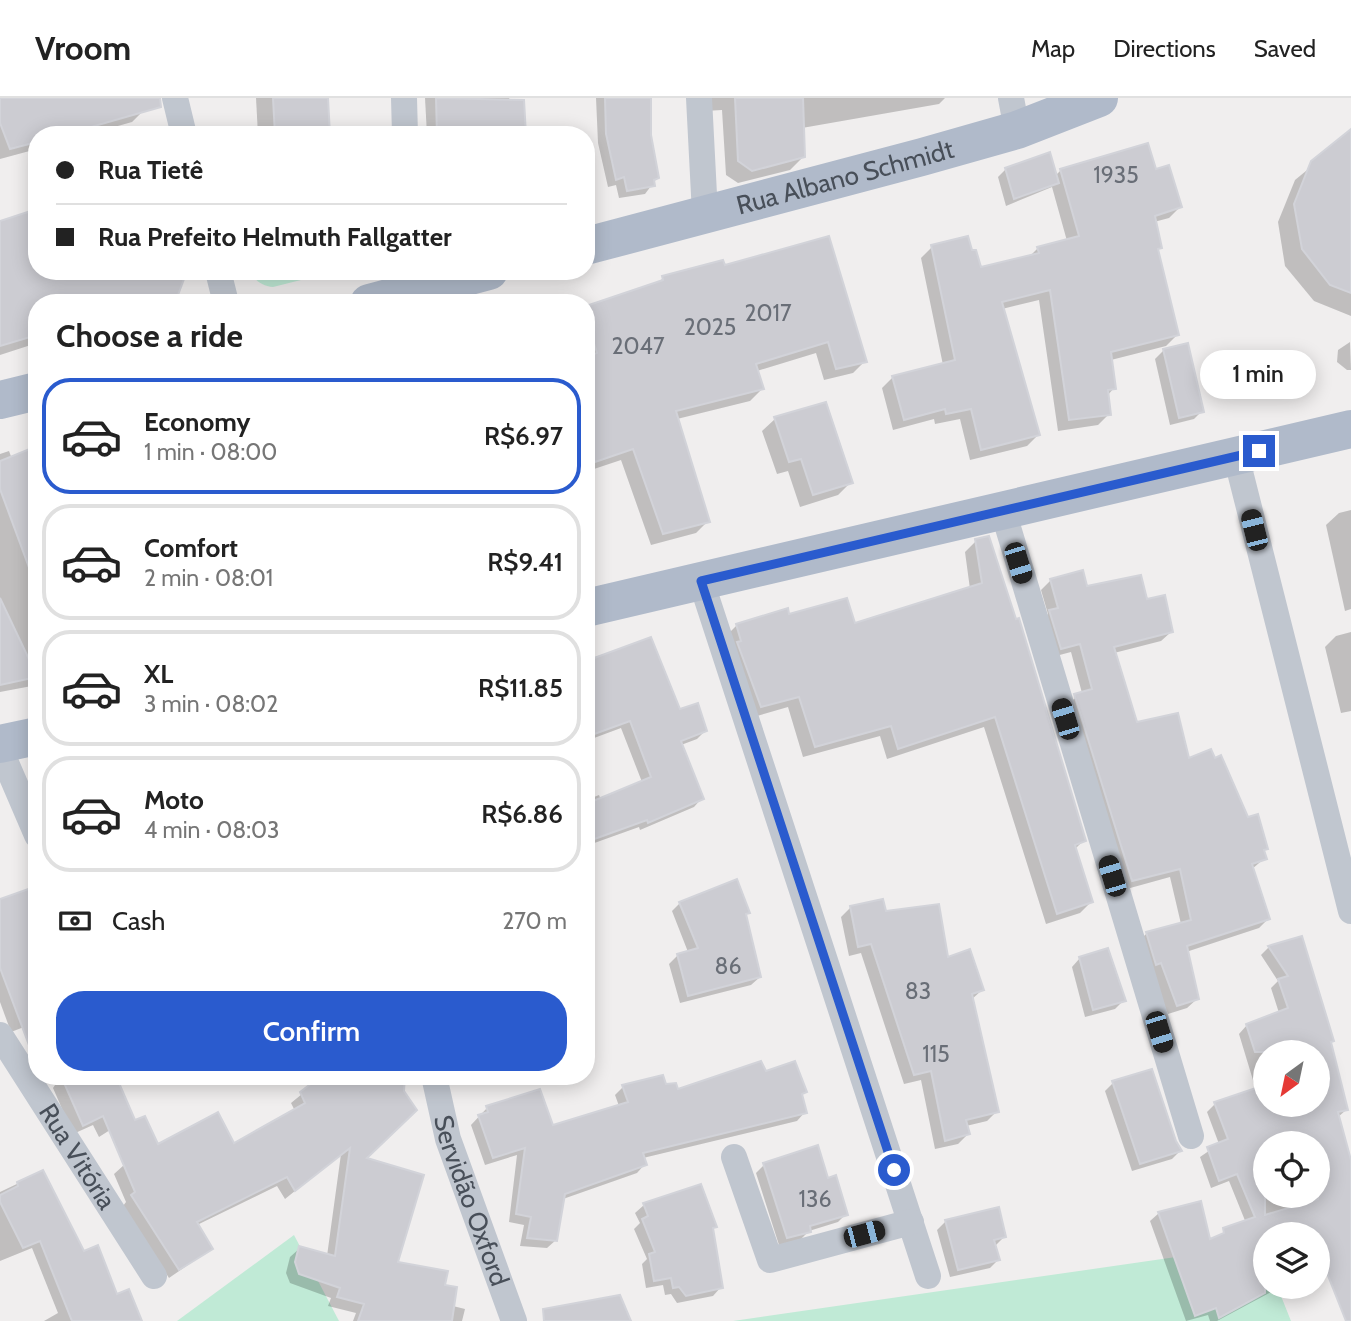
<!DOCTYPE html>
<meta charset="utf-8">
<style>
:root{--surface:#fff;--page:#f2f2f2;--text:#222;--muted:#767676;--line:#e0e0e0;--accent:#2a5bce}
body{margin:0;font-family:Cabin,sans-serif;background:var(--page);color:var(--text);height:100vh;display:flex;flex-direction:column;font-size:26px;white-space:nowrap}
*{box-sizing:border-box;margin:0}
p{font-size:23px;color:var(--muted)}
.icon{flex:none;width:38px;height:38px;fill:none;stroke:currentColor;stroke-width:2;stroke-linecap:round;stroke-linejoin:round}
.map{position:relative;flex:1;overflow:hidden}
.side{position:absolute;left:28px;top:196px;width:567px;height:791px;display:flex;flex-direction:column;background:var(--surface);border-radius:28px;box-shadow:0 4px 18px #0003}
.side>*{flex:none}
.guide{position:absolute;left:28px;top:28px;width:567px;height:154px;border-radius:28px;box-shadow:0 4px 18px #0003;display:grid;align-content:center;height:154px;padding:0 28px;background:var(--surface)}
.needle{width:46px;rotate:213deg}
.tools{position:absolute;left:1253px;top:942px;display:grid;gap:14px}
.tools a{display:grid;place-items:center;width:77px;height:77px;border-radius:50%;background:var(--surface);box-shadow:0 4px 18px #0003;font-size:35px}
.end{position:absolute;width:32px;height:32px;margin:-16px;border:9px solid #2a5bce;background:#fff;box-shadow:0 0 0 4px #fff}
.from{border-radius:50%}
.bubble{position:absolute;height:49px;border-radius:24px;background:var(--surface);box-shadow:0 4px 18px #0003;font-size:23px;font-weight:600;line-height:49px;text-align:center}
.car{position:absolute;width:21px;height:42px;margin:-21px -10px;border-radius:9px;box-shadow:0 0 5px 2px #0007;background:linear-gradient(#222 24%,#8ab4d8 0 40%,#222 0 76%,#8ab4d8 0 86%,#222 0)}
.guide b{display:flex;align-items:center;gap:24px;height:66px;font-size:26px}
.guide b+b{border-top:2px solid var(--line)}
.guide i{width:18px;height:18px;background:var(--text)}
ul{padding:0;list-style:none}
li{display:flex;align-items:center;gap:21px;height:116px;margin:0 14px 10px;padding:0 14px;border:4px solid var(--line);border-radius:28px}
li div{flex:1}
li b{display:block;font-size:26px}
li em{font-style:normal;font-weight:600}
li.selected{border-color:var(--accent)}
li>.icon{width:63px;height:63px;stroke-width:1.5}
h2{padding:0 28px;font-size:32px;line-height:84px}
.pay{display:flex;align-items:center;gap:18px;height:77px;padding:0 28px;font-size:26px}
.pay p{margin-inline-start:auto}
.cta{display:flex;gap:14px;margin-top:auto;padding:14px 28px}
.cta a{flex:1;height:80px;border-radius:28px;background:var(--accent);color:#fff;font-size:28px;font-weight:600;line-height:80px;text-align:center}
header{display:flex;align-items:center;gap:42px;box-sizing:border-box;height:98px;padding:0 35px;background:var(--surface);border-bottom:2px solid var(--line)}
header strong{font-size:33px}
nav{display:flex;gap:38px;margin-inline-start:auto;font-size:24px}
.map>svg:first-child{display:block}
.green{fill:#c0ead6}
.shadow{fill:#0003;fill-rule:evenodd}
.building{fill:#ccccd2;stroke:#d2d3d9;stroke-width:2;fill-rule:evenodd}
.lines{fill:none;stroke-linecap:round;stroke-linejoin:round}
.minor{stroke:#c0c6cf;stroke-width:26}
.primary{stroke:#b0baca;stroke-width:38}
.route{stroke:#2a5bce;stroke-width:9}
.labels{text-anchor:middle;stroke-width:7;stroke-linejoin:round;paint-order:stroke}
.number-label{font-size:23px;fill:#696e77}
.street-label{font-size:26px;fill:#484f59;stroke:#fff}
</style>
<header>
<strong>Vroom</strong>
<nav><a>Map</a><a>Directions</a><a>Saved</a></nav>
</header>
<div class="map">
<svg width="1351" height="1223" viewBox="0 0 1351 1223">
<rect width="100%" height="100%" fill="#f0eeee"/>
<g class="green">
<path d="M251,173h86l-64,16c-10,-1 -19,-6 -22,-16z"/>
<polygon points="294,1137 339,1223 177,1223"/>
<polygon points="1259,1147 1265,1161 1265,1188 1277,1188 1291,1223 733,1223"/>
</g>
<g class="shadow">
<polygon points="0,0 139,0 143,13 132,24 86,37 37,37 37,51 0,61"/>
<polygon points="256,0 326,0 328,37 258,37"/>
<polygon points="425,0 509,0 525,37 427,37"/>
<polygon points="596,0 647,0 649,37 657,80 645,96 619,100 616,87 608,89 598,45"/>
<polygon points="704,0 945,0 939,6 802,30 803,59 790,72 738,85 726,77 722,12 705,13"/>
<polygon points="1351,36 1351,218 1314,203 1285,168 1278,124 1295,82"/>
<polygon points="1006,71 1055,78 1061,72 1180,109 1169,120 1154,124 1160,149 1157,153 1177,237 1166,248 1111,262 1114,290 1107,298 1109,316 1098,327 1058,333 1039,202 1002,211 1038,337 1027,348 970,362 960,321 935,326 934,321 893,332 882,290 893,279 943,267 921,160 932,149 980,171 1029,159 1038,150 1067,143 1052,89 1006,108 998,79"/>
<polygon points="0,125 37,173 176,199 177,205 37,205 37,245 0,257"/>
<polygon points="723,169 865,263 853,275 824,282 816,255 757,273 762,291 750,303 677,321 708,423 696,435 651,447 621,362 588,373 594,389 586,396 586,209 657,186 663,180"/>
<polygon points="1350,244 1351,272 1347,272 1337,264 1338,252"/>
<polygon points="1163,253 1202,313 1194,321 1170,327 1155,261"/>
<polygon points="775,321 851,384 838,397 800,409 788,373 777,376 762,333"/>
<polygon points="37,350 37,587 0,594 0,356 9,353 12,361"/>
<polygon points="1351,412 1351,511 1345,513 1326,427 1339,415"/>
<polygon points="976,443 1084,742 1075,751 1091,804 1080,815 1046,826 984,629 887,661 880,638 803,659 788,609 750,620 725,539 737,527 788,518 854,527 970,491 965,454"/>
<polygon points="1051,482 1145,503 1171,534 1161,543 1114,555 1136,626 1188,662 1263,753 1265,760 1252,771 1268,821 1259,830 1186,854 1197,901 1187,910 1168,916 1137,845 1147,835 1181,826 1170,779 1123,792 1066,607 1082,595 1071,554 1052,559 1041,523 1048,516 1041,492"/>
<polygon points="1351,534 1351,613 1341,615 1325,549 1336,538"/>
<polygon points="650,541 679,613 705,633 697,641 681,647 702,700 694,709 640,732 639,729 586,748 586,674 594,699 599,697 601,702 642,684 621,630 586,643 586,562"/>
<polygon points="0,803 37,924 11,934 0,904"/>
<polygon points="680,805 748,814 744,818 760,879 751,887 680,905 669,866 678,857 688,854 672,813"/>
<polygon points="851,809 885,815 982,892 971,902 997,1013 987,1023 966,1028 968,1036 958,1046 935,1051 921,982 904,986 861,855 849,858 841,819"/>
<path d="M1301,840l45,172 -9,8 14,61v142l-28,-73 -5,2v-16h-53v52h17l-65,35h-7l-2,-6 -22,6 -36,-100 9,-8 50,29 37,-19 -17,-42 -18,7 -11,-31 19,-13 -12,-32 8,-8 41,-14 -17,-56 8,-9 32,-12 -8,-25 7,-7 -17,-26 8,-8zM1265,954h53v52h-53zM1265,1045h53v52h-53z"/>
<polygon points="1080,860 1124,902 1115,911 1085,919 1072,869"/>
<polygon points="765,976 805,993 800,998 805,1014 797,1023 643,1060 645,1066 637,1075 563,1101 556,1142 547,1150 520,1148 524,1127 509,1124 517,1057 485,1067 471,1027 487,1010 551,1029 619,1008 615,997 623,989 665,988 676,994"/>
<polygon points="61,978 121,1025 99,1039 93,1027 73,1036 53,990"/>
<polygon points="324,978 364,1061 396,1166 443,1188 453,1208 465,1211 462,1223 353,1223 356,1215 328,1208 331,1200 290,1185 286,1175 290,1159 300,1150 327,1158 341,1056 285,1101 277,1088 197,1127 211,1151 169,1180 123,1108 126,1104 114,1076 124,1067 233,1047 295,1013 291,1005"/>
<polygon points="1113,985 1174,1043 1180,1053 1172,1061 1132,1073 1105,993"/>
<polygon points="764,1067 827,1082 846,1116 838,1124 809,1133 801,1141 779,1147 756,1075"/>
<polygon points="42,1074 83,1155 141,1223 44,1223 58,1215 32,1150 0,1163 0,1094"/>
<polygon points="700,1088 715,1129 711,1132 721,1189 713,1198 677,1205 671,1196 665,1197 663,1187 646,1190 642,1166 647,1161 634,1131 640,1125 635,1115 644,1107"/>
<polygon points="946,1123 1004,1139 996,1147 998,1162 990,1170 950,1179 937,1132"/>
</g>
<g class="building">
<polygon points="0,0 160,0 161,9 63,37 37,37 37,44 10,51 0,25"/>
<polygon points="273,0 328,0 330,37 275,37"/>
<polygon points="436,0 524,2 526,37 437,37"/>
<polygon points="605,0 651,0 651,37 659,80 654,82 655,88 627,93 624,79 616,82 606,36"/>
<polygon points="735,0 803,0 805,59 752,73 738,63"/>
<polygon points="1351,31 1351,195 1330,187 1302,151 1294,106 1311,63"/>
<polygon points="1148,45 1156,71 1169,67 1182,109 1155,118 1162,150 1158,151 1179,237 1111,254 1116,291 1108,292 1111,317 1069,322 1050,192 1002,204 1040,337 981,352 971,311 946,316 945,311 904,322 892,278 955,262 931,147 968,138 972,152 976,152 981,169 1039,155 1037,149 1079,138 1060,71"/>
<polygon points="1050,54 1059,85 1014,101 1005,70"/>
<polygon points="37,111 37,173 187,173 175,205 37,205 37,237 0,248 0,123"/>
<polygon points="829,138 867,264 836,271 828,244 756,266 764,291 676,313 710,424 663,436 633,351 586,367 586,259 597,255 586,221 586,208 663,182 662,178 723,162 725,167"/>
<polygon points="1188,245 1204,314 1179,320 1163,251"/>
<polygon points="826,304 853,385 813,397 801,361 789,364 774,319"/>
<polygon points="37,348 37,483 34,483 0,391 0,363"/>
<polygon points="989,438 1016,521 1019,520 1086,743 1075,747 1093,804 1057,816 995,619 898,651 891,628 815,649 799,599 761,609 737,544 741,543 736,526 788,510 789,516 847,500 855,525 982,485 975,441"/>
<polygon points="1083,472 1087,488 1141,477 1147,501 1165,497 1173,534 1114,549 1137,624 1178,615 1189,660 1211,651 1215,660 1221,657 1248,719 1258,716 1268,751 1264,752 1267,761 1252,766 1270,821 1187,848 1199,901 1177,908 1161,865 1156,867 1146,834 1191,822 1180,771 1132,783 1074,596 1092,591 1080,546 1061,551 1049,512 1058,510 1050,481"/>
<polygon points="0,500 37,578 37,579 0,587"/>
<polygon points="651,539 680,611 698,605 707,633 681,643 704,701 648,725 647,722 586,744 586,706 651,679 630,623 586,639 586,563"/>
<polygon points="737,781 750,815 746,816 761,879 688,898 677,856 698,850 679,804"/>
<polygon points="37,788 37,962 35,963 0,870 0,801"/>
<polygon points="883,801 886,813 939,806 948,859 970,851 984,892 972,896 999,1014 966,1022 970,1036 945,1043 931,973 914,977 871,846 858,849 850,808"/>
<path d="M1302,838l32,105 -3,1 17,68 -10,2 13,48v161h-5l-23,-58 -5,3v-32h-53v59l-46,25 -3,-10 -21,8 -37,-104 43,-11 9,38 14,-6 -1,-5 32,-11 -18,-43 -18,7 -12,-34 21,-8 -14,-37 51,-17v19h53v-52h-63l-9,-28 42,-16 -10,-29 10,-3 -20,-30zM1265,1045h53v56l-53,16z"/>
<polygon points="1108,850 1126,903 1093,912 1079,859"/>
<polygon points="761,963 766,973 795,963 807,994 802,996 807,1015 643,1055 647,1067 565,1096 557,1143 527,1140 531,1119 516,1116 525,1050 493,1060 478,1017 488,1014 486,1008 540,991 553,1027 628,1004 622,987 663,977 666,986 676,985 678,991"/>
<polygon points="1152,971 1176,1043 1182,1053 1140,1066 1112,983"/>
<polygon points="61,978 116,978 135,1022 145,1018 158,1046 218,1014 234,1045 305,1005 300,994 321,978 405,978 404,993 417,1012 367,1060 424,1077 398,1164 448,1173 445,1187 457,1189 452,1223 358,1223 364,1206 337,1199 340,1190 299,1176 295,1164 299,1148 335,1158 350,1050 295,1093 287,1079 197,1124 213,1151 179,1172 131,1097 135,1094 103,1018 83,1028"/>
<polygon points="818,1047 828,1080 836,1077 848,1117 810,1128 811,1134 787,1140 763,1065"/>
<polygon points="43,1072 84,1153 98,1147 117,1196 129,1191 142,1223 72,1223 40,1143 23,1150 0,1104 0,1097 18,1088 17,1084"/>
<polygon points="701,1086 717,1129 713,1130 723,1190 686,1198 679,1189 673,1190 671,1180 654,1183 649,1156 655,1154 642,1121 648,1118 643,1105"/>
<polygon points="999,1109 1006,1139 994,1142 1000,1162 958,1172 945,1122"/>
<polygon points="620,1197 631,1223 544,1223 543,1211"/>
</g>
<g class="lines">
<g class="minor">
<polyline points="175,0 184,37"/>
<polyline points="404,0 405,37"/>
<polyline points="699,0 705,116"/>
<polyline points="1011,0 1017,32"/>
<polyline points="218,173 226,205"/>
<polyline points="1236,358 1351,813"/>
<polyline points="1003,413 1191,1038"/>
<polyline points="701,483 928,1178"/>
<polyline points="0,651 37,737"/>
<path id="s1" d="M0,937l154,241"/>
<path id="s2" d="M434,978l14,63 66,182"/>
<polyline points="734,1059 770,1162 911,1124"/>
</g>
<g class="primary">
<path id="s3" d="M586,148l336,-89 95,-27 82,-32"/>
<polyline points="369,205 489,173"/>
<polyline points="0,302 37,293"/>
<polyline points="586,510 1351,331"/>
<polyline points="0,646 37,638"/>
</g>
</g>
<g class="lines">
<polyline class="route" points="894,1072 701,483 1259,353"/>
</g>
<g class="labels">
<g class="number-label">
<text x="1116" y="85">1935</text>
<text x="768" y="223">2017</text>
<text x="710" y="237">2025</text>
<text x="638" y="256">2047</text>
<text x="728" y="876">86</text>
<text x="918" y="901">83</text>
<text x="936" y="964">115</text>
<text x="815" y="1109">136</text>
</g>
<g class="street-label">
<text dy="9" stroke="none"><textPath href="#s3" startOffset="268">Rua Albano Schmidt</textPath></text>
<text dy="9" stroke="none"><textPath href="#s1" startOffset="144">Rua Vitória</textPath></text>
<text dy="9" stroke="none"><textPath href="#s2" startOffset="130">Servidão Oxford</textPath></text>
</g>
</g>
</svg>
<div class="tools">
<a><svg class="needle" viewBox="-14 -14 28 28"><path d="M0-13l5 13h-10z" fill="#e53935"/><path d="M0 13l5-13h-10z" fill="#767676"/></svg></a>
<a><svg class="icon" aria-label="locate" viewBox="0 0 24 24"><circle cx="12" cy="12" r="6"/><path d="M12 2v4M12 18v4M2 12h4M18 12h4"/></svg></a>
<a><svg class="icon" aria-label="layers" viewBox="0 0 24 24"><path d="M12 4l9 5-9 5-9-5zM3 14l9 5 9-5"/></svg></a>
</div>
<i class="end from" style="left:894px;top:1072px"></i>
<i class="end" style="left:1259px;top:353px"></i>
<div class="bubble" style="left:1200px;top:252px;width:116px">1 min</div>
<i class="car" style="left:1254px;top:432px;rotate:346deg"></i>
<i class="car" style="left:1018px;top:465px;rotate:163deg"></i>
<i class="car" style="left:1065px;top:621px;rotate:343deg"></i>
<i class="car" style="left:1112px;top:778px;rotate:343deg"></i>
<i class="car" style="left:1159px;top:934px;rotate:163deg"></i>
<i class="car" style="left:864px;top:1136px;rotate:75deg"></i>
<div class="guide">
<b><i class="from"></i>Rua Tietê</b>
<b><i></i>Rua Prefeito Helmuth Fallgatter</b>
</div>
<section class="side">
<h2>Choose a ride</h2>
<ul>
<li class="selected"><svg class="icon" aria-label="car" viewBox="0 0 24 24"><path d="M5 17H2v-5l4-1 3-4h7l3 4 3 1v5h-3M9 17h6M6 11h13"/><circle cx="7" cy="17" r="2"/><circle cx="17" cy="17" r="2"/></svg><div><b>Economy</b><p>1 min · 08:00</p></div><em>R$6.97</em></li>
<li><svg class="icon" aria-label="car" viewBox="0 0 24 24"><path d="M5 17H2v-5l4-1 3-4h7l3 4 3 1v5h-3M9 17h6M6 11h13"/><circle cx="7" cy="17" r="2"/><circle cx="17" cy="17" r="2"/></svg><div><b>Comfort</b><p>2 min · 08:01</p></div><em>R$9.41</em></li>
<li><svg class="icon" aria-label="car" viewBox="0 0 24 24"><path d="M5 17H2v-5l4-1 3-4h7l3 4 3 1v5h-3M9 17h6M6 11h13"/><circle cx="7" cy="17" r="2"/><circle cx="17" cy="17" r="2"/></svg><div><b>XL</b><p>3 min · 08:02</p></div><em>R$11.85</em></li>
<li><svg class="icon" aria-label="car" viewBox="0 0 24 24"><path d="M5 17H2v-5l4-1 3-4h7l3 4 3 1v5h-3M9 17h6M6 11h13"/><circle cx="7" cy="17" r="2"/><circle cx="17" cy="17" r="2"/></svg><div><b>Moto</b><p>4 min · 08:03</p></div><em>R$6.86</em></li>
</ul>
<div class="pay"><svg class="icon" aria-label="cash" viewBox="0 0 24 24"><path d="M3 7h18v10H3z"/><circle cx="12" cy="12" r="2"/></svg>Cash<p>270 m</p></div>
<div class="cta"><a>Confirm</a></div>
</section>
</div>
